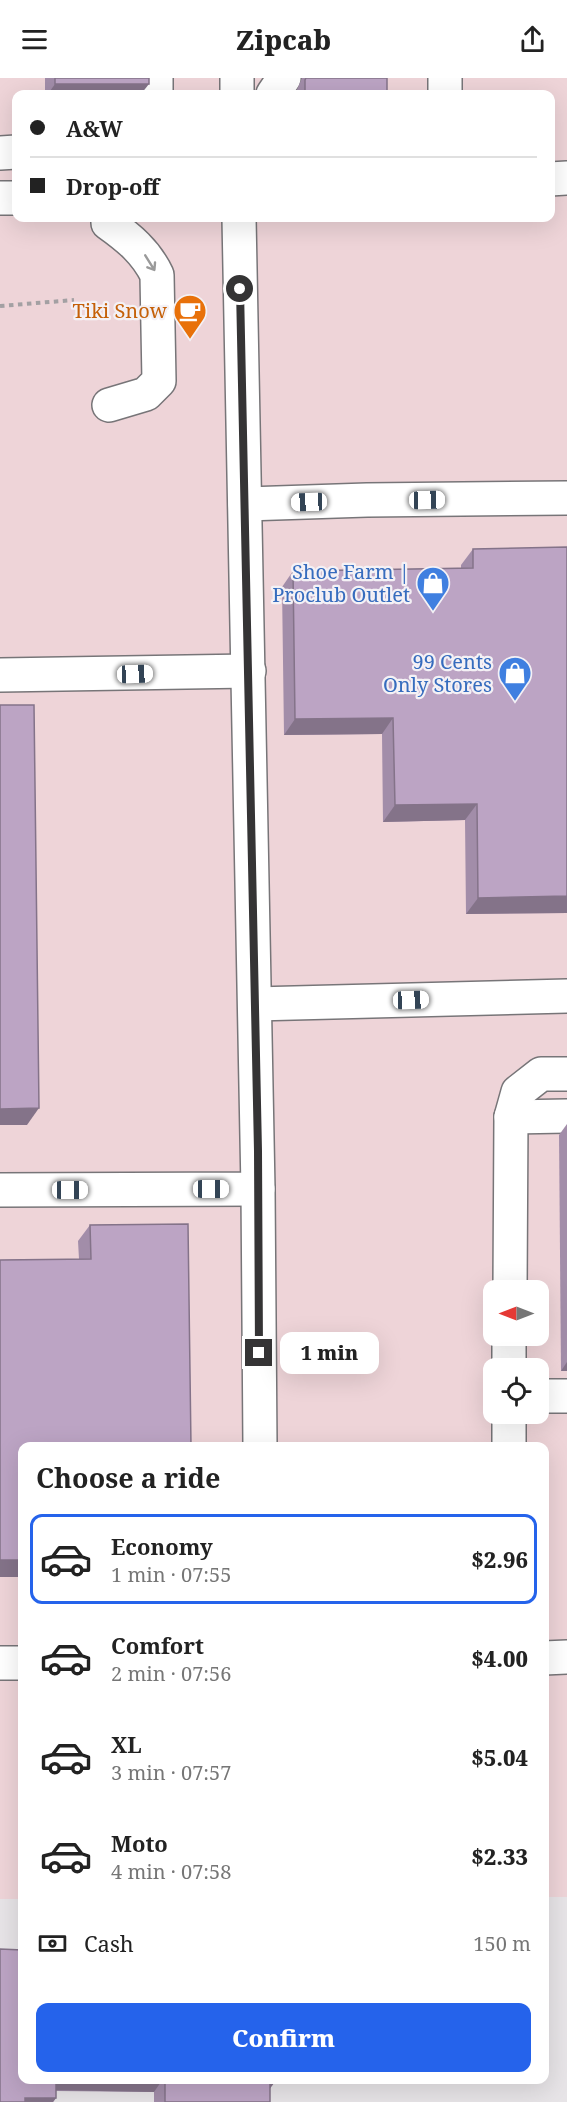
<!DOCTYPE html>
<meta charset="utf-8">
<style>
:root{--surface:#fff;--page:#f2f2f2;--text:#222;--muted:#767676;--line:#e0e0e0;--accent:#2563eb}
body{margin:0;font-family:"Noto Serif",serif;background:var(--page);color:var(--text);height:100vh;display:flex;flex-direction:column;font-size:22px;white-space:nowrap}
*{box-sizing:border-box;margin:0}
p{font-size:20px;color:var(--muted)}
.icon{flex:none;width:33px;height:33px;fill:none;stroke:currentColor;stroke-width:2;stroke-linecap:round;stroke-linejoin:round}
.map{position:relative;flex:1;overflow:hidden}
.side{position:absolute;left:18px;top:1364px;width:531px;height:642px;display:flex;flex-direction:column;background:var(--surface);border-radius:12px;box-shadow:0 6px 24px #0002}
.side>*{flex:none}
.banner{position:absolute;left:12px;top:12px;width:543px;height:132px;border-radius:12px;box-shadow:0 6px 24px #0002;display:grid;align-content:center;height:132px;padding:0 18px;background:var(--surface)}
.needle{width:39px;rotate:270deg}
.controls{position:absolute;left:483px;top:1202px;display:grid;gap:12px}
.controls a{display:grid;place-items:center;width:66px;height:66px;border-radius:12px;background:var(--surface);box-shadow:0 6px 24px #0002;font-size:30px}
.end{position:absolute;width:27px;height:27px;margin:-14px;border:8px solid #353435;background:#fff;box-shadow:0 0 0 3px #fff}
.from{border-radius:50%}
.bubble{position:absolute;height:42px;border-radius:12px;background:var(--surface);box-shadow:0 6px 24px #0002;font-size:20px;font-weight:800;line-height:42px;text-align:center}
.car{position:absolute;width:18px;height:36px;margin:-18px -9px;border-radius:8px;box-shadow:0 0 4px 2px #0007;background:linear-gradient(#fff 24%,#345 0 40%,#fff 0 76%,#345 0 86%,#fff 0)}
.banner b{display:flex;align-items:center;gap:21px;height:57px;font-size:22px}
.banner b+b{border-top:2px solid var(--line)}
.banner i{width:15px;height:15px;background:var(--text)}
ul{padding:0;list-style:none}
li{display:flex;align-items:center;gap:18px;height:90px;margin:0 12px 9px;padding:0 6px;border:3px solid transparent;border-radius:12px}
li div{flex:1}
li b{display:block;font-size:22px}
li em{font-style:normal;font-weight:800}
li.selected{border-color:var(--accent)}
li>.icon{width:54px;height:54px;stroke-width:1.5}
h2{padding:0 18px;font-size:27px;line-height:72px}
.pay{display:flex;align-items:center;gap:15px;height:66px;padding:0 18px;font-size:22px}
.pay p{margin-inline-start:auto}
.primary-button{display:flex;gap:12px;margin-top:auto;padding:12px 18px}
.primary-button a{flex:1;height:69px;border-radius:12px;background:var(--accent);color:#fff;font-size:24px;font-weight:800;line-height:69px;text-align:center}
header{display:flex;justify-content:space-between;align-items:center;height:78px;padding:0 18px;background:var(--surface);font-size:27px;font-weight:800}
.map>svg:first-child{display:block}
.commercial{fill:#eed4d8;fill-rule:evenodd}
.lines{fill:none;stroke-linecap:round;stroke-linejoin:round}
.minor-casing{stroke:#777578;stroke-width:36}
.path{stroke:#a3a0a3;stroke-width:4;stroke-dasharray:4.5 4.5;stroke-linecap:butt}
.minor{stroke:#fff;stroke-width:33}
.wall{fill:#a28da9}
.shaded-wall{fill:#847389}
.building{fill:#bca4c4;stroke:#847389;stroke-width:1.5}
.oneway{stroke:#9a9a9a}
.route{stroke:#353435;stroke-width:8}
.labels{text-anchor:middle;stroke-width:4.5;stroke-linejoin:round;paint-order:stroke}
.food-label{font-size:20px;fill:#c56008;stroke:#f4f1f5;text-anchor:end}
.shop-label{font-size:20px;fill:#366cbe;stroke:#f4f1f5;text-anchor:end}
</style>
<header><svg class="icon" aria-label="menu" viewBox="0 0 24 24"><path d="M4 6h16M4 12h16M4 18h16"/></svg>Zipcab<svg class="icon" aria-label="share" viewBox="0 0 24 24"><path d="M12 15V3M7 8l5-5 5 5M5 13v7h14v-7"/></svg></header>
<div class="map">
<svg width="567" height="2024" viewBox="0 0 567 2024">
<rect width="100%" height="100%" fill="#e7e4e7"/>
<path class="commercial" d="M0,0h567v1819h-22l-1,-451h-522v453h-22zM16,16h534v124h-534zM494,1212h44v45h-44zM494,1290h44v45h-44z"/>
<g class="lines">
<g class="minor-casing">
<g id="minor">
<polyline points="156,0 156,16"/>
<polyline points="237,0 237,16"/>
<polyline points="445,0 445,16"/>
<polyline points="273,16 284,0"/>
<polyline points="0,75 16,74"/>
<polyline points="550,101 567,100"/>
<polyline points="0,120 16,120"/>
<path d="M108,140v5c21,15 38,29 49,52l2,106 -13,13 -37,11"/>
<polyline points="245,426 367,422 567,420"/>
<polyline points="0,597 249,593"/>
<polyline points="255,926 567,918"/>
<polyline points="511,1039 567,1038"/>
<polyline points="258,1111 260,1368"/>
<polyline points="0,1112 258,1111 239,140"/>
<polyline points="510,1212 511,1039 518,1014 541,996 567,996"/>
<polyline points="509,1290 509,1257"/>
<polyline points="538,1318 567,1318"/>
<polyline points="509,1335 509,1368"/>
<polyline points="544,1580 567,1579"/>
<polyline points="0,1585 22,1585"/>
</g>
</g>
<polyline class="path" points="0,228 74,222"/>
<use href="#minor" class="minor"/>
</g>
<g class="wall">
<polygon points="45,0 149,0 141,16 45,16"/>
<polygon points="302,0 387,0 387,16 295,16"/>
<polygon points="473,471 567,835 466,836 465,742 383,744 382,656 284,657 282,509 293,493 461,490 461,487"/>
<polygon points="567,1046 567,1293 561,1293 559,1057"/>
<polygon points="188,1146 22,1368 22,1499 0,1499 0,1182 79,1181 78,1163 90,1147"/>
<polygon points="22,2001 277,2001 270,2010 270,2024 154,2024 154,2014 56,2013 56,2020 53,2024 0,2024"/>
</g>
<g class="shaded-wall">
<polygon points="55,6 149,6 141,16 48,16"/>
<polygon points="393,640 382,656 284,657 295,641"/>
<polygon points="477,726 465,742 383,744 395,727"/>
<polygon points="567,818 567,835 466,836 478,820"/>
<polygon points="39,1030 27,1047 0,1047 0,1031"/>
<polygon points="567,1284 567,1293 561,1293"/>
<rect x="0" y="1482" width="22" height="17"/>
<polygon points="54,2001 163,2001 154,2014 46,2012"/>
<polygon points="270,2001 277,2001 266,2016"/>
<polygon points="25,2020 56,2020 53,2024 22,2024"/>
</g>
<g class="building">
<rect x="55" y="0" width="94" height="6"/>
<polygon points="306,0 387,0 387,16 305,16 305,2"/>
<polygon points="567,469 567,818 478,820 477,726 395,727 393,640 295,641 293,493 473,490 473,471"/>
<polygon points="0,627 34,627 39,1030 0,1031"/>
<polygon points="188,1146 191,1368 22,1368 22,1482 0,1482 0,1182 91,1181 90,1147"/>
<polygon points="0,1871 22,1872 22,2001 56,2001 56,2020 25,2020 25,2024 0,2024"/>
<rect x="165" y="2001" width="105" height="23"/>
</g>
<defs><path id="oneway-shaft" d="M-6 0H5M1.5-3L5.5 0L1.5 3" fill="none" stroke-width="1.6" stroke-linecap="round" stroke-linejoin="round" transform="scale(1.5)"/></defs>
<use class="oneway" href="#oneway-shaft" transform="translate(150 185) rotate(58)"/>
<g class="lines">
<polyline class="route" points="240,211 258,1073 259,1275"/>
</g>
<defs>
<g id="cafe-pin" transform="scale(1.725)"><path d="M0 17L-7.5 6A9.5 9.5 0 1 1 7.5 6Z" fill="#e8710a" stroke="#f4f1f5"/><path d="M-5.5-4.5H6V0H3Q3 3.5 0 3.5H-2.5Q-5.5 3.5-5.5 0ZM3-3.2v2h1.7v-2ZM-6 4.5H4V6H-6Z" fill="#fff"/></g>
<g id="shop-pin" transform="scale(1.725)"><path d="M0 17L-7.5 6A9.5 9.5 0 1 1 7.5 6Z" fill="#3f7fe0" stroke="#f4f1f5"/><path d="M-5-2.5h2.3a2.7 3.5 0 0 1 5.4 0H5L5.5 6h-11ZM-1.5-2.5h3a1.5 2.3 0 0 0-3 0Z" fill="#fff"/></g>
</defs>
<g fill-rule="evenodd">
<use href="#cafe-pin" x="190" y="233"/>
<use href="#shop-pin" x="433" y="505"/>
<use href="#shop-pin" x="515" y="595"/>
</g>
<g class="labels">
<g class="food-label">
<text x="167" y="240">Tiki Snow</text>
</g>
<g class="shop-label">
<text x="410" y="501">Shoe Farm |<tspan x="410" dy="23">Proclub Outlet</tspan></text>
<text x="492" y="591">99 Cents<tspan x="492" dy="23">Only Stores</tspan></text>
</g>
</g>
</svg>
<div class="controls">
<a><svg class="needle" viewBox="-14 -14 28 28"><path d="M0-13l5 13h-10z" fill="#e53935"/><path d="M0 13l5-13h-10z" fill="#767676"/></svg></a>
<a><svg class="icon" aria-label="locate" viewBox="0 0 24 24"><circle cx="12" cy="12" r="6"/><path d="M12 2v4M12 18v4M2 12h4M18 12h4"/></svg></a>
</div>
<i class="end from" style="left:240px;top:211px"></i>
<i class="end" style="left:259px;top:1275px"></i>
<div class="bubble" style="left:280px;top:1254px;width:99px">1 min</div>
<i class="car" style="left:427px;top:422px;rotate:89deg"></i>
<i class="car" style="left:309px;top:424px;rotate:268deg"></i>
<i class="car" style="left:135px;top:596px;rotate:88deg"></i>
<i class="car" style="left:411px;top:922px;rotate:88deg"></i>
<i class="car" style="left:211px;top:1111px;rotate:90deg"></i>
<i class="car" style="left:70px;top:1112px;rotate:90deg"></i>
<div class="banner">
<b><i class="from"></i>A&amp;W</b>
<b><i></i>Drop-off</b>
</div>
<section class="side">
<h2>Choose a ride</h2>
<ul>
<li class="selected"><svg class="icon" aria-label="car" viewBox="0 0 24 24"><path d="M5 17H2v-5l4-1 3-4h7l3 4 3 1v5h-3M9 17h6M6 11h13"/><circle cx="7" cy="17" r="2"/><circle cx="17" cy="17" r="2"/></svg><div><b>Economy</b><p>1 min · 07:55</p></div><em>$2.96</em></li>
<li><svg class="icon" aria-label="car" viewBox="0 0 24 24"><path d="M5 17H2v-5l4-1 3-4h7l3 4 3 1v5h-3M9 17h6M6 11h13"/><circle cx="7" cy="17" r="2"/><circle cx="17" cy="17" r="2"/></svg><div><b>Comfort</b><p>2 min · 07:56</p></div><em>$4.00</em></li>
<li><svg class="icon" aria-label="car" viewBox="0 0 24 24"><path d="M5 17H2v-5l4-1 3-4h7l3 4 3 1v5h-3M9 17h6M6 11h13"/><circle cx="7" cy="17" r="2"/><circle cx="17" cy="17" r="2"/></svg><div><b>XL</b><p>3 min · 07:57</p></div><em>$5.04</em></li>
<li><svg class="icon" aria-label="car" viewBox="0 0 24 24"><path d="M5 17H2v-5l4-1 3-4h7l3 4 3 1v5h-3M9 17h6M6 11h13"/><circle cx="7" cy="17" r="2"/><circle cx="17" cy="17" r="2"/></svg><div><b>Moto</b><p>4 min · 07:58</p></div><em>$2.33</em></li>
</ul>
<div class="pay"><svg class="icon" aria-label="cash" viewBox="0 0 24 24"><path d="M3 7h18v10H3z"/><circle cx="12" cy="12" r="2"/></svg>Cash<p>150 m</p></div>
<div class="primary-button"><a>Confirm</a></div>
</section>
</div>
